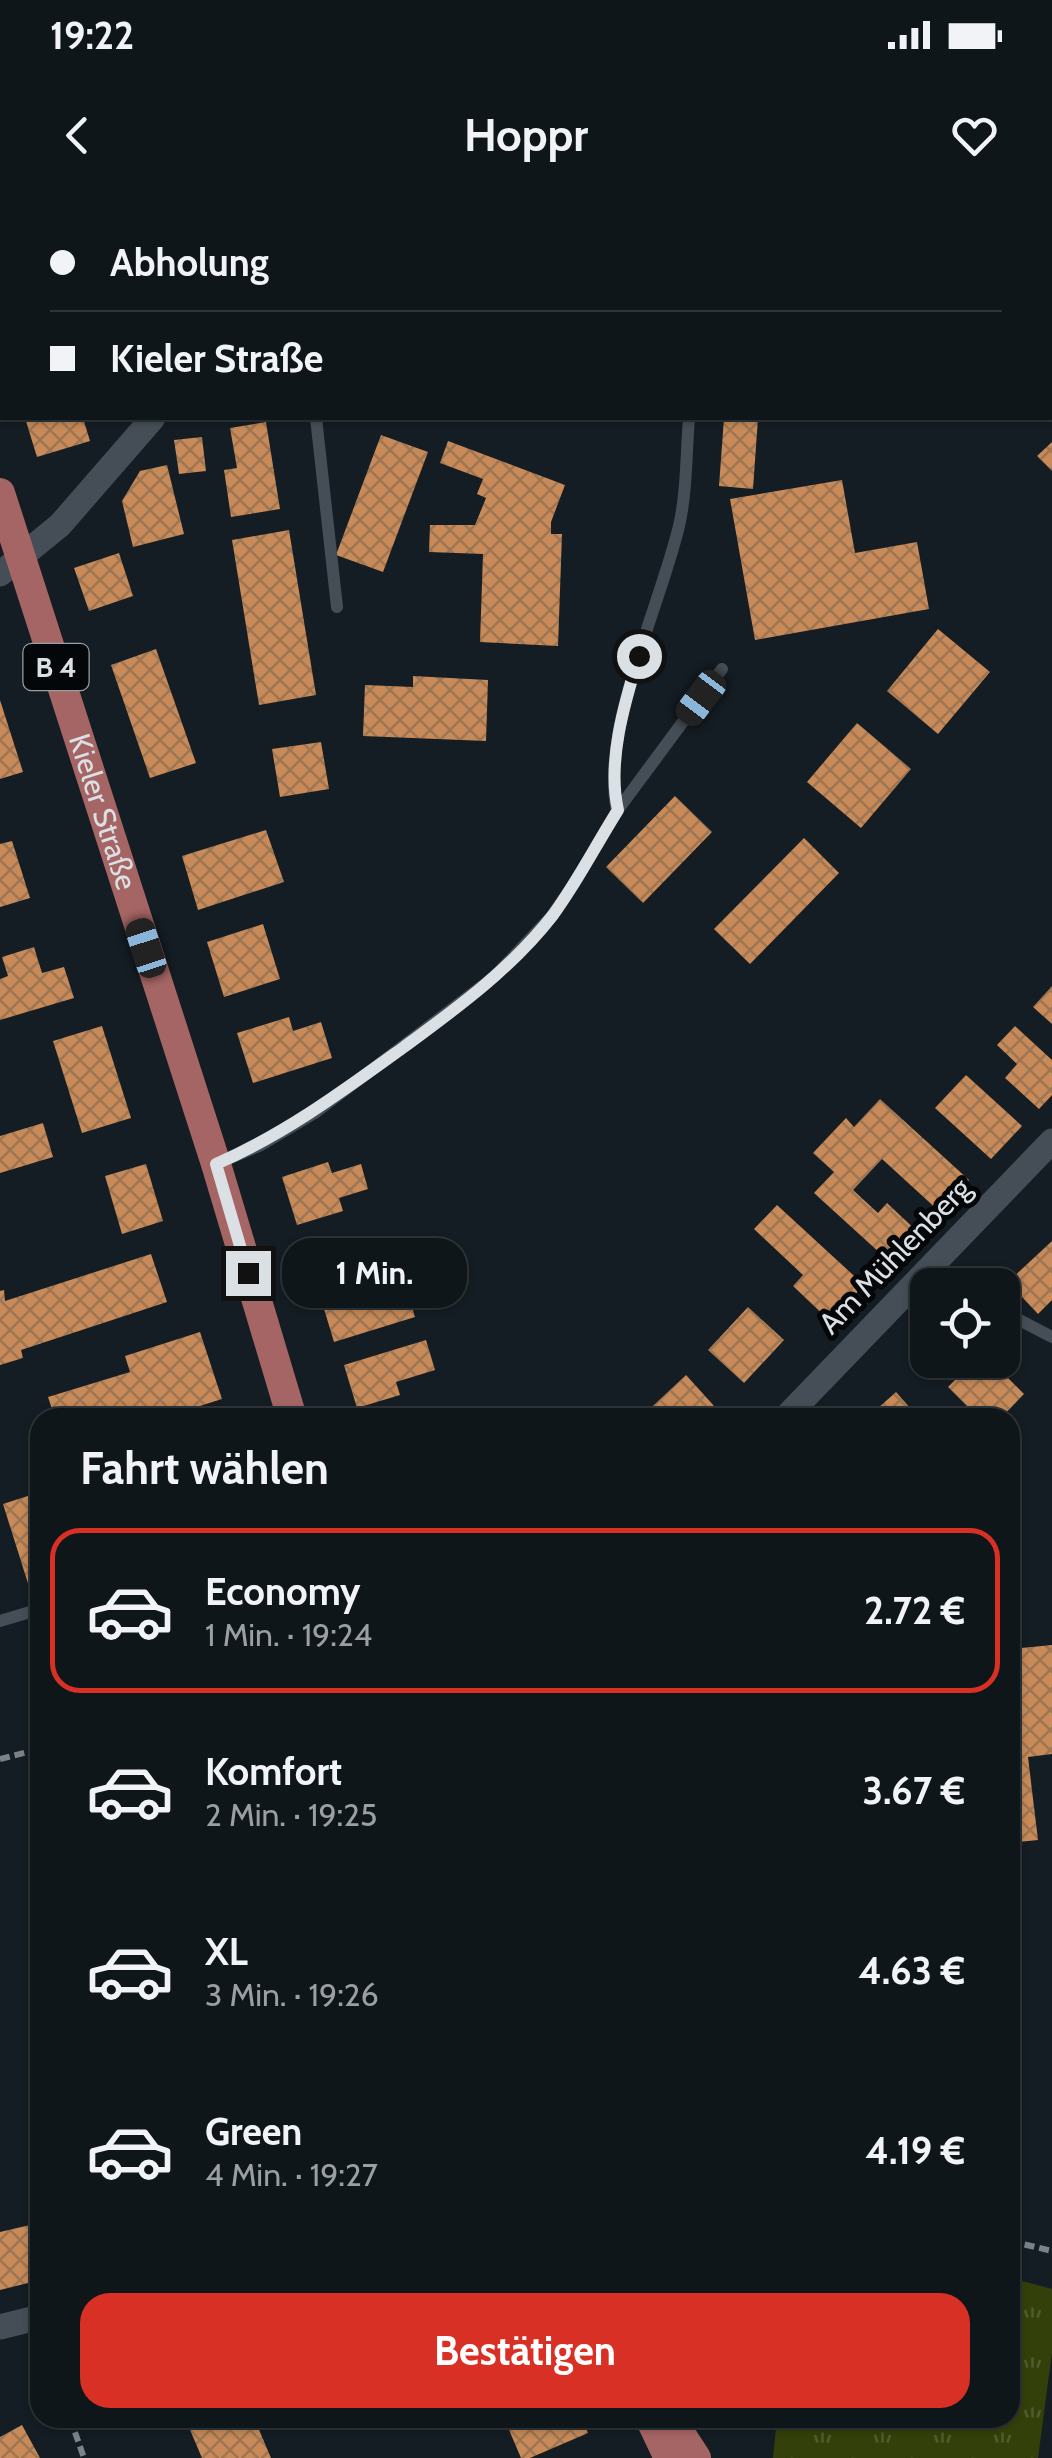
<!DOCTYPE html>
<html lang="de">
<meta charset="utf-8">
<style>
:root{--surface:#0f161a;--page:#1d2327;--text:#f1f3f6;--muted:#9b9fa2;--line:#2f3539;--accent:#d93025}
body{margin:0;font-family:Cabin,sans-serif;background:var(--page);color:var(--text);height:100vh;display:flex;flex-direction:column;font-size:38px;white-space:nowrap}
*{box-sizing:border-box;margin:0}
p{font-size:32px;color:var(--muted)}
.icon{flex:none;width:55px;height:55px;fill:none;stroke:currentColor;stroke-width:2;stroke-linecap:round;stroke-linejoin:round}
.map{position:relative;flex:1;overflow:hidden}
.details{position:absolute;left:30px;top:1208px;width:990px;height:1020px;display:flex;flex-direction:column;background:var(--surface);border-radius:30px;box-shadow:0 2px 8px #0004,0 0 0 2px var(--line)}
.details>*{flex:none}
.hud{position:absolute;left:0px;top:0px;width:1052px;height:220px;box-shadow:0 2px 8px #0004,0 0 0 2px var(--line);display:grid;align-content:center;height:220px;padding:0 50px;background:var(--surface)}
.controls{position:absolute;left:910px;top:1068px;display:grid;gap:20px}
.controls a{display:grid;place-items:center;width:110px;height:110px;border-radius:20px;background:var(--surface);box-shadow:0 2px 8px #0004,0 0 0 2px var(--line);font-size:50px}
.end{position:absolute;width:45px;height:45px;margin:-22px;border:12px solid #dbe0e5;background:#111;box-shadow:0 0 0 5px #111}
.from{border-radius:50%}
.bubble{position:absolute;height:70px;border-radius:30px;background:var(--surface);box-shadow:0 2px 8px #0004,0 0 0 2px var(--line);font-size:32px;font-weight:700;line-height:70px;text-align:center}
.car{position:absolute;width:30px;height:60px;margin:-30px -15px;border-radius:12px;box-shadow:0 0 8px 2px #0007;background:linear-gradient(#222 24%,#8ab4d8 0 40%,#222 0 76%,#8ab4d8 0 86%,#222 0)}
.hud b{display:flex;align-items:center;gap:35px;height:95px;font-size:38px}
.hud b+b{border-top:2px solid var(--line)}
.hud i{width:25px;height:25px;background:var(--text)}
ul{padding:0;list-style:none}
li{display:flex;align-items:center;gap:30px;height:165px;margin:0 20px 15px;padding:0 30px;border:5px solid transparent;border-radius:30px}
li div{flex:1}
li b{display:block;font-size:38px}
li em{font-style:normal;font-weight:700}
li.selected{border-color:var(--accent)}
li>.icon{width:90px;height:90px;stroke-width:1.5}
h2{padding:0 50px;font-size:45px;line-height:120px}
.primary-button{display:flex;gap:20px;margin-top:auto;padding:20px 50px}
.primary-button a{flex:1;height:115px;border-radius:30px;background:var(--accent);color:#fff;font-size:40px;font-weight:700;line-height:115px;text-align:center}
.status{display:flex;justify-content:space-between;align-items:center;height:70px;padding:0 50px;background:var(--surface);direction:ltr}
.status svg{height:28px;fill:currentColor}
header{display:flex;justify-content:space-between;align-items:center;height:130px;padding:0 50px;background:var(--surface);font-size:45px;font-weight:700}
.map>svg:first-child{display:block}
.grass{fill:url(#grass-tufts)}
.building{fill:url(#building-cross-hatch)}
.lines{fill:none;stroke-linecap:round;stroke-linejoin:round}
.path{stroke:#7b8288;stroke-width:6;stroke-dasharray:10 5;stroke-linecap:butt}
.service{stroke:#454e56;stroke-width:12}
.minor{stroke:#454e56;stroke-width:25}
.primary{stroke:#a56564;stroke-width:30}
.route{stroke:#dbe0e5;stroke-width:12}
.labels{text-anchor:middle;stroke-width:10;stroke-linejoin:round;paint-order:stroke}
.shield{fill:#040709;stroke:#9a9fa3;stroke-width:2.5}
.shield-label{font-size:28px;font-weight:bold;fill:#dbe0e5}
.street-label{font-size:30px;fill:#dbe0e5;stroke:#040709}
</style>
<div class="status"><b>19:22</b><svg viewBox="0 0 49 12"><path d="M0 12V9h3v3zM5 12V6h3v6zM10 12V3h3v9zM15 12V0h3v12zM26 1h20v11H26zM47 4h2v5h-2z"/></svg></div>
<header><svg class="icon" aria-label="back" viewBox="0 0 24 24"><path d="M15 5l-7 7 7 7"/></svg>Hoppr<svg class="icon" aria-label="heart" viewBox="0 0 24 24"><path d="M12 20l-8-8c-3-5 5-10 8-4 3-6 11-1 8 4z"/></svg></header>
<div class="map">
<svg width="1052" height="2258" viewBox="0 0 1052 2258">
<defs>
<pattern id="grass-tufts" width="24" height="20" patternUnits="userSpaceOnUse" patternTransform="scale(2.5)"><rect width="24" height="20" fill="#344009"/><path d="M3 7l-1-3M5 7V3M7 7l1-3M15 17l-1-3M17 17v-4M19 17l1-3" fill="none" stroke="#515b2d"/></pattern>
<pattern id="building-cross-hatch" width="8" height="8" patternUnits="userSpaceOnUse" patternTransform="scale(2.5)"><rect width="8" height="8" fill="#c78a58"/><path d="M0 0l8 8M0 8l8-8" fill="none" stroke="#9f7552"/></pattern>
</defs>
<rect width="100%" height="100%" fill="#141d23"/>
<polygon class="grass" points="1010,2078 1052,2089 1052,2152 1038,2258 773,2258 777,2218 1010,2218"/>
<g class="building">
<polygon points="25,218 83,218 90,241 37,257"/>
<polygon points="724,218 758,218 753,289 719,286"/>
<polygon points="266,222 280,309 231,317 224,270 237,268 230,228"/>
<polygon points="381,235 428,252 383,372 336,355"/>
<polygon points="202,237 206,271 179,274 174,240"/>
<polygon points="448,241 565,285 551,322 551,334 562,334 558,446 480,442 483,354 429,352 430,325 475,325 486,298 477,294 483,279 440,263"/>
<polygon points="1052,242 1052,271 1037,256"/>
<polygon points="167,265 184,334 133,347 122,301 140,271"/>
<polygon points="842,280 855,353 917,342 929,409 755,440 730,299"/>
<polygon points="289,330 316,495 259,505 232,340"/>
<polygon points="119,353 133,396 89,411 74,368"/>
<polygon points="938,429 990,472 938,534 887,491"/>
<polygon points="156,449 196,563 150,578 111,465"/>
<polygon points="413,476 488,480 486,541 363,536 365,485 413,487"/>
<polygon points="0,500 23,572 0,579"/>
<polygon points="857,523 911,569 861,628 807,582"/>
<polygon points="321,542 329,589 280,597 272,549"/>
<polygon points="675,596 712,632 643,703 606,667"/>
<polygon points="266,630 284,682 198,710 182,656"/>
<polygon points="804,638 839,673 750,764 714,729"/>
<polygon points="12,641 30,698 0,707 0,644"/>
<polygon points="263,724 280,779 224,797 207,742"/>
<polygon points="34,747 42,773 64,767 74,798 0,820 0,779 8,776 2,757"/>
<polygon points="1052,786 1052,824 1033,807"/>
<polygon points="289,817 293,831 321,822 332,858 253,883 237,833"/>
<polygon points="102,826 131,918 82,933 53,841"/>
<polygon points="1015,826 1052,860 1052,895 1039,909 1005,878 1017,864 997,845"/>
<polygon points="966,875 1022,926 991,959 935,908"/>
<polygon points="880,899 969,980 940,1012 882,959 853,990 878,1013 887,1003 920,1034 892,1064 814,993 834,972 813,953 846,918 854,927"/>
<polygon points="43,923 53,957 0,973 0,936"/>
<polygon points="328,962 332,973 361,964 368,989 339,998 343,1011 297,1025 282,977"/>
<polygon points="146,964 163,1021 122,1034 105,976"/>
<polygon points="777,1005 864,1085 830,1121 793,1086 803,1075 754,1029"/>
<polygon points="1052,1041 1052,1100 1038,1114 1008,1082"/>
<polygon points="151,1054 167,1102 21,1150 23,1158 0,1165 0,1091 4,1090 5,1101"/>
<polygon points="399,1064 415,1117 334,1142 318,1089"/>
<polygon points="748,1107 784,1140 744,1183 708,1150"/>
<polygon points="200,1132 222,1199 162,1218 55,1218 48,1197 130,1172 125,1156"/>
<polygon points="426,1140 435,1170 396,1182 400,1195 357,1208 344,1165"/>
<polygon points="975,1160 990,1160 1024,1194 1001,1218 979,1218 948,1187"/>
<polygon points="686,1175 725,1218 640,1218"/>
<polygon points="896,1192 919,1218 867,1218"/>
<polygon points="40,1292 40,1390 31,1393 3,1304"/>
<polygon points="1052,1445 1052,1554 1028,1557 1038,1640 1010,1643 1010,1449"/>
<polygon points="1010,1818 1019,1868 1010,1869"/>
<polygon points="30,2025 40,2063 40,2080 0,2090 0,2032"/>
<polygon points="185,2218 254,2218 271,2258 202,2258"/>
<polygon points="504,2218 582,2218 588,2233 530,2258 521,2258"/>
<polygon points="22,2225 40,2258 0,2258 0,2237"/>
</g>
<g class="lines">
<g class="path">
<polyline points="0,1559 40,1549"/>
<polyline points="1010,2041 1052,2051"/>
<polyline points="70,2218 84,2258"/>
</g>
<g class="service">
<polyline points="316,218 337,407"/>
<path d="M617,611c-17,-80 43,-205 62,-285 8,-35 7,-73 10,-108"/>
<polyline points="218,963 259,946 316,912 494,777 551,717 574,684 617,611 722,469"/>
<polyline points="927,1071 953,1085"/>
<polyline points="1002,1111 1052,1137"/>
<polyline points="0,1421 40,1409"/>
</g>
<g class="minor">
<polyline points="342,2 344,0"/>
<polyline points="0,374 60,325 153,218"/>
<polyline points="785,1218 1052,941"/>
<polyline points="0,2127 40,2117"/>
</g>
<g class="primary">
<path id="s1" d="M0,293l216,671 76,254"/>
<polyline points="650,2218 669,2258"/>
<polyline points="670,2218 696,2258"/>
</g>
</g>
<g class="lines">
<path class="route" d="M248,1073l-32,-109c69,-30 127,-73 188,-117 53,-39 108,-79 149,-132 24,-33 43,-70 65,-105 -11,-48 6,-106 21,-154"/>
</g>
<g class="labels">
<rect class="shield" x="23.5" y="444" width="65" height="46" rx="8"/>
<g class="shield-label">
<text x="56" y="477">B 4</text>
</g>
<g class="street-label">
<text dy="10" stroke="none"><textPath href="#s1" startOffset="335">Kieler Straße</textPath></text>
<text transform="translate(895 1056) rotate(-46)" y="10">Am Mühlenberg</text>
</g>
</g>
</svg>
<div class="controls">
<a><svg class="icon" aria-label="locate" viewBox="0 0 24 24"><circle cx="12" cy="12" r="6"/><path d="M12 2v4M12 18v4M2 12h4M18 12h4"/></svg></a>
</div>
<i class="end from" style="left:639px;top:456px"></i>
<i class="end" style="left:248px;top:1073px"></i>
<div class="bubble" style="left:282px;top:1038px;width:185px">1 Min.</div>
<i class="car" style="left:701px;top:498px;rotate:217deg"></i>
<i class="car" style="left:146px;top:748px;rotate:342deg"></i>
<div class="hud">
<b><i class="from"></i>Abholung</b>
<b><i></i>Kieler Straße</b>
</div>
<section class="details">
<h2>Fahrt wählen</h2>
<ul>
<li class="selected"><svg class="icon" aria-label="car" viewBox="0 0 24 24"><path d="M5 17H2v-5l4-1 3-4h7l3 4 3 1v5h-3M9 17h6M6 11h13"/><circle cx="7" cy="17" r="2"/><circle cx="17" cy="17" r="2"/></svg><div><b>Economy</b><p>1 Min. · 19:24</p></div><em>2.72 €</em></li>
<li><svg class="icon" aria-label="car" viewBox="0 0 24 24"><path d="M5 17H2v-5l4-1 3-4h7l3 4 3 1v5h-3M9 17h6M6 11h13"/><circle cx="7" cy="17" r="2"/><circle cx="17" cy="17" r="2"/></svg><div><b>Komfort</b><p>2 Min. · 19:25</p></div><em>3.67 €</em></li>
<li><svg class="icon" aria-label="car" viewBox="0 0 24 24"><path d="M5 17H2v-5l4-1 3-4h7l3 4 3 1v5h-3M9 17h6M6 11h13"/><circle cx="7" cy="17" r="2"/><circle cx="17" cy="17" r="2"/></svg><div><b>XL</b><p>3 Min. · 19:26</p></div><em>4.63 €</em></li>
<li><svg class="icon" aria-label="car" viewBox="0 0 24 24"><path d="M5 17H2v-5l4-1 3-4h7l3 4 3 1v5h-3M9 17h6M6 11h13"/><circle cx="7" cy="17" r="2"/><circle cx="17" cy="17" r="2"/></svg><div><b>Green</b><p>4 Min. · 19:27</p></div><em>4.19 €</em></li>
</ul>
<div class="primary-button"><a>Bestätigen</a></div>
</section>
</div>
